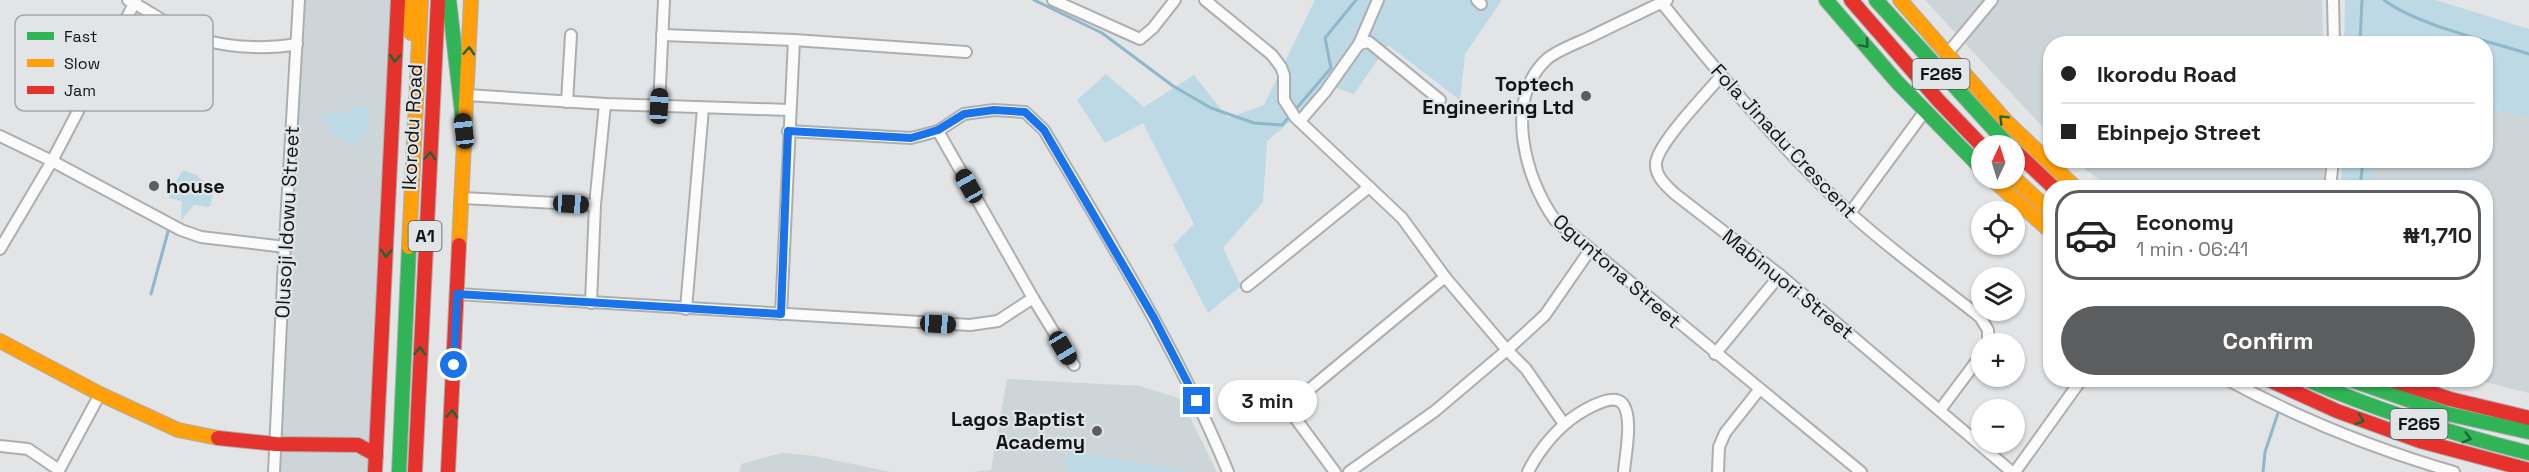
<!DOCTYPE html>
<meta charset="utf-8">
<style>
:root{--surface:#fff;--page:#f2f2f2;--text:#222;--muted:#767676;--line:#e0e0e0;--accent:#5b5d5e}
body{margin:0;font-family:"Space Grotesk",sans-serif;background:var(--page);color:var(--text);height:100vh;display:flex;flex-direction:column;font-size:22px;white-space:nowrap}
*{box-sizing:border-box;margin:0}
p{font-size:20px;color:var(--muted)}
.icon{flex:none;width:33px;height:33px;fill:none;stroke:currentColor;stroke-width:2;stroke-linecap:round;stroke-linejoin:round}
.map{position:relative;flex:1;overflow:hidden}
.sheet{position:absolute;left:2043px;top:180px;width:450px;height:207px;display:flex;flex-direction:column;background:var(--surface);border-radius:24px;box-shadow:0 2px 4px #0004}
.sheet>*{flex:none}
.hud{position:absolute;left:2043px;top:36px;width:450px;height:132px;border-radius:24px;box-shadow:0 2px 4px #0004;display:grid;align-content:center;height:132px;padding:0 18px;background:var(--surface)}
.needle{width:39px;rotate:4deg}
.controls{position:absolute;left:1971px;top:135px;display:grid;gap:12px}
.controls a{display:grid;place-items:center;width:54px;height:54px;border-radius:50%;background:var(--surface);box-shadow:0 2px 4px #0004;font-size:30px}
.end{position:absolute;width:27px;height:27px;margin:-14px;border:8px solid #1a73e8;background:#fff;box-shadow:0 0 0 3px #fff}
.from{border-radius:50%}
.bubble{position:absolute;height:42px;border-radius:21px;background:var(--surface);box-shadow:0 2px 4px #0004;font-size:20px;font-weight:700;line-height:42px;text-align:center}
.car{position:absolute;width:18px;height:36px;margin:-18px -9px;border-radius:8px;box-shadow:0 0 4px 2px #0007;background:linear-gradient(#222 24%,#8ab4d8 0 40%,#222 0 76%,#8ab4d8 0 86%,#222 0)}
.hud b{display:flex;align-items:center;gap:21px;height:57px;font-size:22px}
.hud b+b{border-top:2px solid var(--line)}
.hud i{width:15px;height:15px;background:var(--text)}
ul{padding:10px 0 0;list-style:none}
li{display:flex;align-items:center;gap:18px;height:90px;margin:0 12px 9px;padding:0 6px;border:3px solid transparent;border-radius:24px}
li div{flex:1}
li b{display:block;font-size:22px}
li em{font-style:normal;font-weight:700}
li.selected{border-color:var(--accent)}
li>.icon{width:54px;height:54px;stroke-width:1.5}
.button{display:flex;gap:12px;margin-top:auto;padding:12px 18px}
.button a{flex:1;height:69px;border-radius:36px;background:var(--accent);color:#fff;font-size:24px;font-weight:700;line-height:69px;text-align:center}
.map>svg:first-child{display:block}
.built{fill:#cdd5d8}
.green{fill:#bdd9e5}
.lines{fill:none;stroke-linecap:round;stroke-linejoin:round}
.stream{stroke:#8db7ca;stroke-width:3}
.street-casing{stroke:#adaeaf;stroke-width:14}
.fast-casing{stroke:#adaeaf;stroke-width:16}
.slow-casing{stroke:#adaeaf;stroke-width:16}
.jam-casing{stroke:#adaeaf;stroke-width:16}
.street{stroke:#fbfbfb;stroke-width:10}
.fast{stroke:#30b455;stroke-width:14}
.slow{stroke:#ff9f0a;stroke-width:14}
.jam{stroke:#e5322d;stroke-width:14}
.oneway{stroke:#216434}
.route{stroke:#1a73e8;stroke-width:8}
.poi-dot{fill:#5b5d5e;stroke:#e1e5e7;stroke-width:2}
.labels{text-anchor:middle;stroke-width:4.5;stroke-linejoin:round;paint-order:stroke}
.shield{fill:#e1e5e7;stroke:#505353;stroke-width:1.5}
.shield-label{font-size:18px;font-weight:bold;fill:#121414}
.poi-label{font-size:20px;font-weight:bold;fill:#121414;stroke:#e1e5e7;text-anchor:end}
.street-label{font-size:20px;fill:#121414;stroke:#e1e5e7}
.key{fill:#e1e5e7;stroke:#a3a6a8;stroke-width:1.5}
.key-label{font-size:16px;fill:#121414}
</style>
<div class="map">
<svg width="2529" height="472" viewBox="0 0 2529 472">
<rect width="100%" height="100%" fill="#e2e4e6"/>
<g class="built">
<polygon points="296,0 396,0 368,472 272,472"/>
<polygon points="1925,0 2322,0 2323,43 2050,44 2050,135"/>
<polygon points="2486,108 2529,118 2529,393 2477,380 2486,380 2486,188 2372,188 2372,161 2486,160"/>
<polygon points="2075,161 2324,161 2324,187 2108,187"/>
<polygon points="1007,379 1140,386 1181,399 1217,472 973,472 991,470"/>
<polygon points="782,453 814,456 891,472 740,472 741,464"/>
</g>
<g class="green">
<polygon points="1315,0 1502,0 1465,54 1460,100 1388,45 1354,94 1332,86 1267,141 1263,202 1223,248 1241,286 1208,313 1173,245 1194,224 1143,123 1105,143 1077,100 1106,74 1144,107 1194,75 1228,118 1264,105"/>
<polygon points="2345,0 2436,0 2529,29 2529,118 2486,108 2486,44 2344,43"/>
<polygon points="364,105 370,108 366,128 373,128 359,138 359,145 356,147 343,138 332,136 330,124 322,121 322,114 339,113 344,115 352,108"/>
<polygon points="2342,161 2372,161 2372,187 2341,187"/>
<polygon points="183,170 196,175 214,190 210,207 194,205 181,220 182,201 169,198 169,192"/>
<polygon points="1068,451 1186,471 1186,472 1067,472"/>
</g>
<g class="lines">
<g class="stream">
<polyline points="1034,0 1102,33 1173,86 1211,108 1254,123 1282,125 1331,68 1325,38 1356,0"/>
<path d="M2384,0c33,25 105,41 145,54"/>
<polyline points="2360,44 2362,0"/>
<polyline points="2360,188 2363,160"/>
<polyline points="151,294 169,228"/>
<polyline points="2263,472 2265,452 2279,410"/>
</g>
<g class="street-casing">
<g id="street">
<path d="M128,0c26,13 51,34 80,41 27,7 62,8 89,3"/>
<polyline points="1053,0 1140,39 1153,28 1175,0"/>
<polyline points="1205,0 1272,55 1281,67 1284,75 1284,100 1295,117 1402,218 1445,277 1507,350 1526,369 1564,424"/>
<polyline points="1477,0 1481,4"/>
<path d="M1667,0c-27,13 -53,25 -79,38 -13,6 -30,12 -41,21 -44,40 -22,120 8,161l306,252"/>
<polyline points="2333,0 2334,44"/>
<path d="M1662,3c58,72 118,144 186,208 41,38 88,71 132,106l8,13v14"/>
<polyline points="662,35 794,40 966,52"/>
<polyline points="1359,44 1378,0"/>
<polyline points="1947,54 1992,0"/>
<path d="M1721,76c-14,17 -63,67 -65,87 -1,14 11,23 19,31l105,81 232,197"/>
<polyline points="467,95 606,104 789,110"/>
<polyline points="567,102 571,35"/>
<polyline points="659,106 664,0"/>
<polyline points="1300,121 1325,92 1359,44 1369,42 1440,100"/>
<path d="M788,131l123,7 27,-7 26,-17 30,-4 31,2 19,18c66,112 135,222 184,342"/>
<polyline points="938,131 1033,298 1074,365"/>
<polyline points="0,136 52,161 181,230 201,237 285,247"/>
<polyline points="2330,188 2333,160"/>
<polyline points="463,198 595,205"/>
<polyline points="1850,213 1925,111"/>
<polyline points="0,249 52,161 136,0"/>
<polyline points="1247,286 1369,187"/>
<polyline points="457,294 970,325 998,321 1033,298"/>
<polyline points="591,303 595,205 605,104"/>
<polyline points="686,309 703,108"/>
<polyline points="781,314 794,40"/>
<polyline points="1715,354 1780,275"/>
<path d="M2228,380c72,39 147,69 226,92"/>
<polyline points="1276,392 1335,472"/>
<polyline points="1288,407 1445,277"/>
<polyline points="1940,410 1982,354"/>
<polyline points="0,446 28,449 59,470"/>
<polyline points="58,472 100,394"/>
<polyline points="274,472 284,259 299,0"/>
<polyline points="1349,472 1435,411 1507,350 1545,315 1590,250"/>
<path d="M1528,472c8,-17 23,-36 37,-48 10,-9 46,-33 57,-21 12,13 3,53 2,69"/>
<polyline points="1718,472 1719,447 1725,433 1759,390"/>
<polyline points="2015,472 2081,380"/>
</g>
</g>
<g class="fast-casing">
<g id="fast">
<polyline points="449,0 464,131"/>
<polyline points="1826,0 1897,82 1982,169"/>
<polyline points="1876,0 2009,146"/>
<path d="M2308,380c72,32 145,54 221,73"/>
<polyline points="2351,380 2448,414 2529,432"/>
<polyline points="399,472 409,247"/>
</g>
</g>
<g class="slow-casing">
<g id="slow">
<polyline points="406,0 411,33"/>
<polyline points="1900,0 2006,121 2076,188"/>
<polyline points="1991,178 2050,231"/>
<polyline points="2014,178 2050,211"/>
<polyline points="459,245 471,0"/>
<polyline points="409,247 421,0"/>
<polyline points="0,341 100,394 178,430 218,438"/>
</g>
</g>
<g class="jam-casing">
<g id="jam">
<polyline points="1851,0 1938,100 1982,146"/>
<polyline points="2014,150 2054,188"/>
<polyline points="2269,380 2337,411 2420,441 2529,470"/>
<polyline points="2391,380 2450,399 2529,418"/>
<polyline points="218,438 276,444 358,445 376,455"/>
<polyline points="375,472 398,0"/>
<polyline points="415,472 438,0"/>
<polyline points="448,472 459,245"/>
</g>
</g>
<use href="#street" class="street"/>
<use href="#fast" class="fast"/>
<use href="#slow" class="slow"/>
<use href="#jam" class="jam"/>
</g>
<defs><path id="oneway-chevron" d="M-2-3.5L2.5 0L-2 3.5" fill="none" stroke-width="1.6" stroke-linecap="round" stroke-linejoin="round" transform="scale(1.5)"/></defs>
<g class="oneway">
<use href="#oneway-chevron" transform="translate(1865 44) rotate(49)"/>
<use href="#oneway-chevron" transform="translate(469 51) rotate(-87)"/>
<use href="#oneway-chevron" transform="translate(395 58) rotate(93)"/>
<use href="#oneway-chevron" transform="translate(2003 119) rotate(-135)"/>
<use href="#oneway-chevron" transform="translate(430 156) rotate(-87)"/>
<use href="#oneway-chevron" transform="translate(386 253) rotate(93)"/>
<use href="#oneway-chevron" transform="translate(420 351) rotate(-88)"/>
<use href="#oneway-chevron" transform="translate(452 414) rotate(-87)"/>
<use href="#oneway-chevron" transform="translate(2360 420) rotate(20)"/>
<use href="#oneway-chevron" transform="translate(2467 438) rotate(16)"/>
</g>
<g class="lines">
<polyline class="route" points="454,365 457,294 781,314 788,131 911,138 938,130 964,114 994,110 1025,112 1044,130 1154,318 1197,401"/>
</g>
<g class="poi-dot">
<circle cx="1586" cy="96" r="6"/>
<circle cx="154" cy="186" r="6"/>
<circle cx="1097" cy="431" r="6"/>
</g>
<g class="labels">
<g class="shield">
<rect x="1912.5" y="59" width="57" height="30" rx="4.5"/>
<rect x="408.5" y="221" width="33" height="30" rx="4.5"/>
<rect x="2390.5" y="409" width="57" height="30" rx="4.5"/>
</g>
<g class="shield-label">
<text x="1941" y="80">F265</text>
<text x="425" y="242">A1</text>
<text x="2419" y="430">F265</text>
</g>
<g class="poi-label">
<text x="1574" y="91">Toptech<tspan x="1574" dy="23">Engineering Ltd</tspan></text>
<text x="166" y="193" text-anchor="start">house</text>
<text x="1085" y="426">Lagos Baptist<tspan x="1085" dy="23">Academy</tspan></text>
</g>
<g class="street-label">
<text transform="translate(412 127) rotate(-87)" y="7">Ikorodu Road</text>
<text transform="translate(1784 141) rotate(47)" y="7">Fola Jinadu Crescent</text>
<text transform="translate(287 222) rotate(-87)" y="7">Olusoji Idowu Street</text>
<text transform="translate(1617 271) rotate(41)" y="7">Oguntona Street</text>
<text transform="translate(1788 284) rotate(39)" y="7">Mabinuori Street</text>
</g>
</g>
<rect x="15" y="15" width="198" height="96" rx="9" class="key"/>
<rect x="27" y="32" width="27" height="8" fill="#30b455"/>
<rect x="27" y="59" width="27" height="8" fill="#ff9f0a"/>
<rect x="27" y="86" width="27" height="8" fill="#e5322d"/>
<g class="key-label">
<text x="64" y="42">Fast</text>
<text x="64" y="69">Slow</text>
<text x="64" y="96">Jam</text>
</g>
</svg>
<div class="controls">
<a><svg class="needle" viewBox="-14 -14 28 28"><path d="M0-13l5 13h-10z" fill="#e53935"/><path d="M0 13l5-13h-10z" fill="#767676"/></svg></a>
<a><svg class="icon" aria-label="locate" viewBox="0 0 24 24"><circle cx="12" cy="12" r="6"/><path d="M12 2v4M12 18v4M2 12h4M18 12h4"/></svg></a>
<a><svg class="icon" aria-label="layers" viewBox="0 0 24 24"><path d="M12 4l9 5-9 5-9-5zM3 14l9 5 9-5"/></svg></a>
<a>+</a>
<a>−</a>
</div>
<i class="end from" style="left:454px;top:365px"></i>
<i class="end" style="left:1197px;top:401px"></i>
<div class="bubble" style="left:1218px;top:380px;width:99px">3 min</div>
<i class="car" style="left:659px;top:106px;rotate:3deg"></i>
<i class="car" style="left:464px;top:131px;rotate:353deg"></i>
<i class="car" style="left:969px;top:186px;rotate:331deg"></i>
<i class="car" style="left:571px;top:204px;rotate:93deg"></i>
<i class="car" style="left:938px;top:324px;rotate:93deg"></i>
<i class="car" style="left:1063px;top:348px;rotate:149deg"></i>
<div class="hud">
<b><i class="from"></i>Ikorodu Road</b>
<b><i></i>Ebinpejo Street</b>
</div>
<section class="sheet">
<ul>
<li class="selected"><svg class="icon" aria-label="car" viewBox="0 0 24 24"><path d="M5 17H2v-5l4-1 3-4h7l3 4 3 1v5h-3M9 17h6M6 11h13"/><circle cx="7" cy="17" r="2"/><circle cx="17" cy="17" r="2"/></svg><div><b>Economy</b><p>1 min · 06:41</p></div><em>₦1,710</em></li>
</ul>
<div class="button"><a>Confirm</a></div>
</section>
</div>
